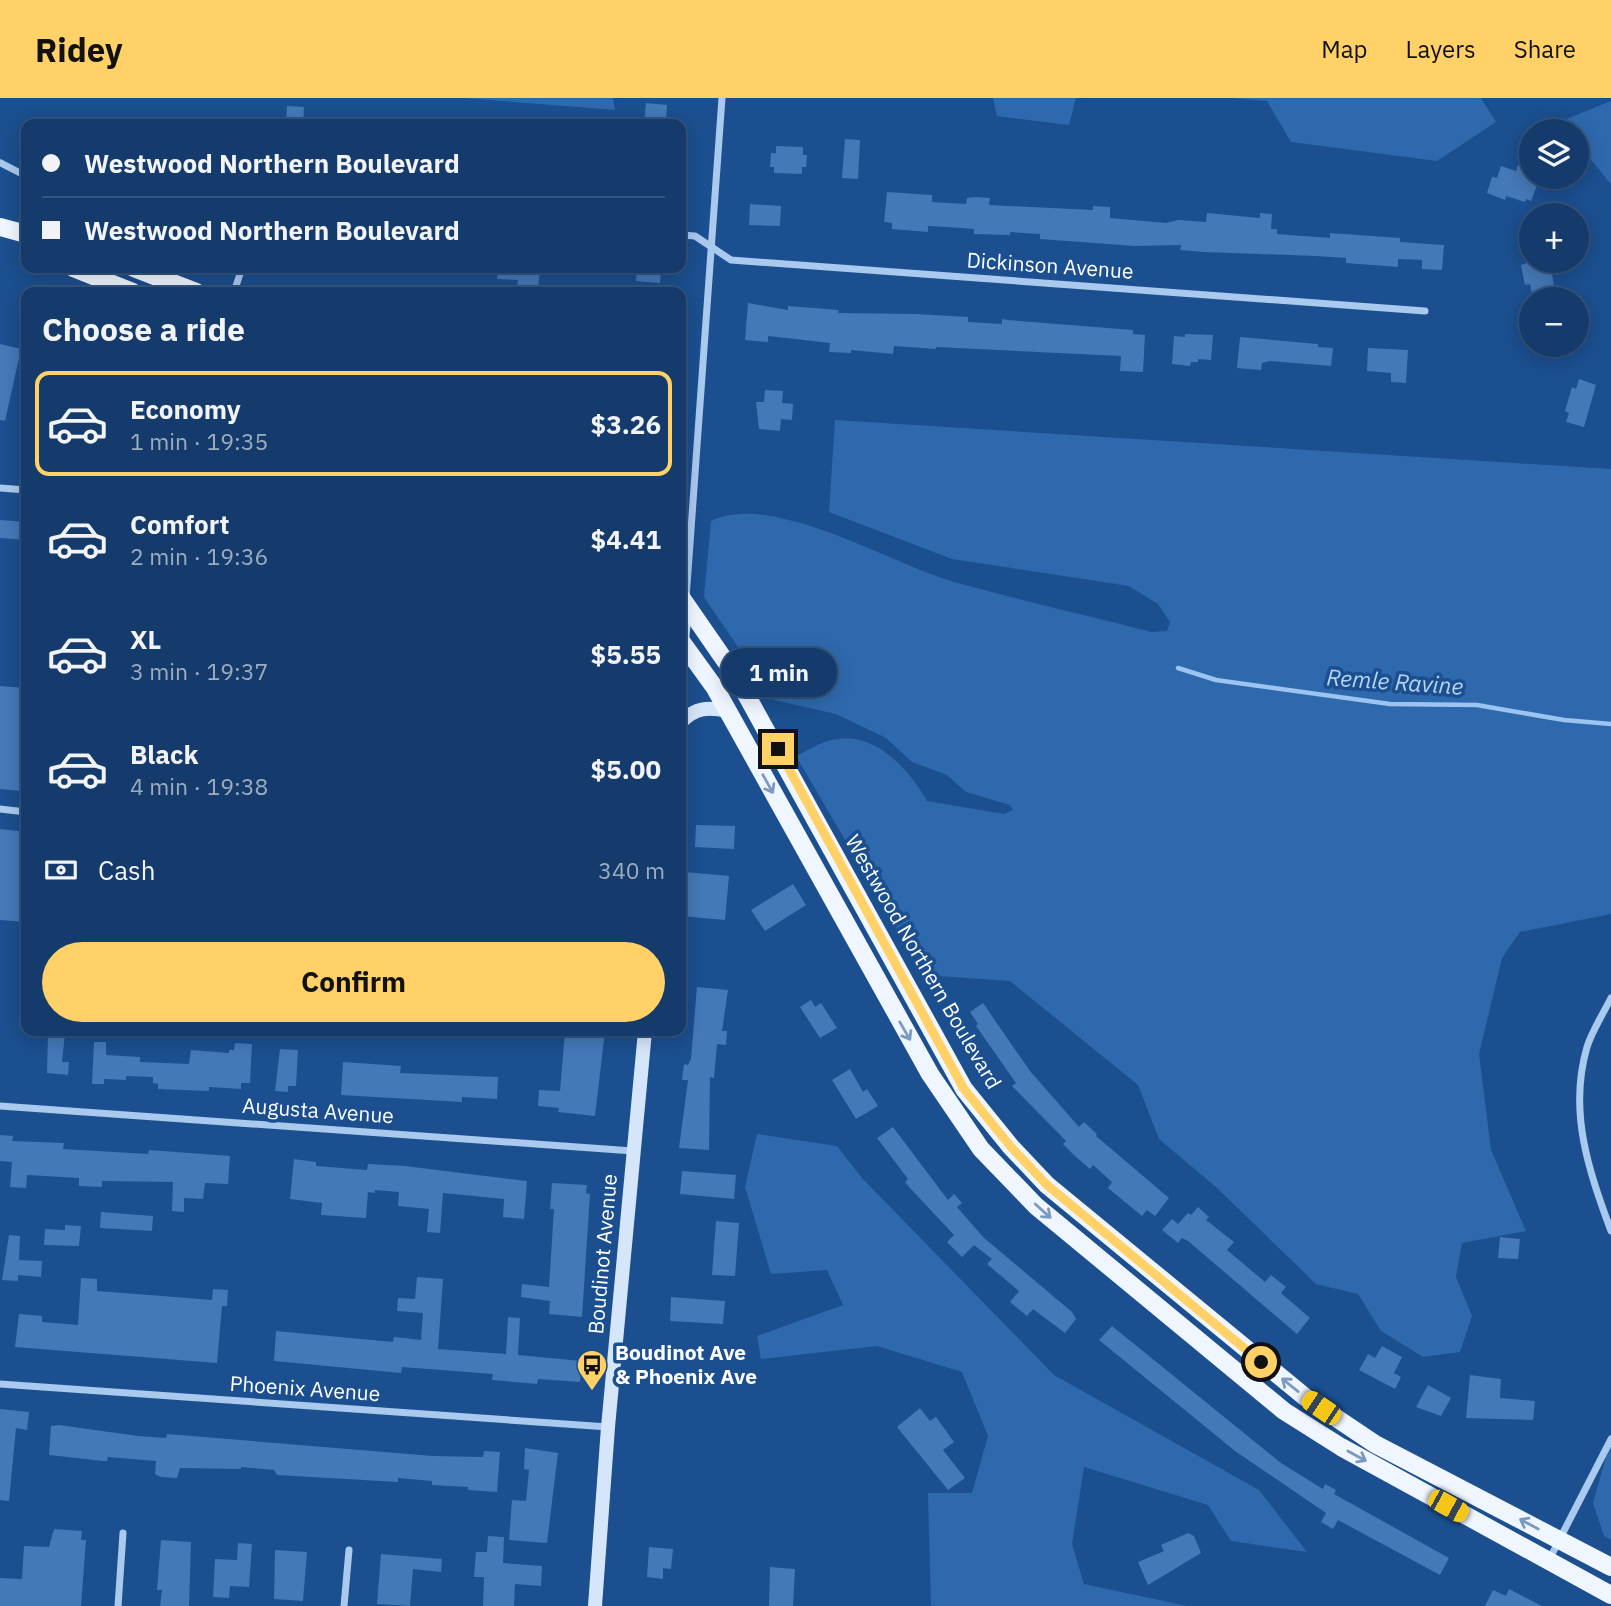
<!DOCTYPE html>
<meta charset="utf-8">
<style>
:root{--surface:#143b6b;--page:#1d4271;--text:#f1f3f6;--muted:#9dadc1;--line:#33557e;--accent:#ffd166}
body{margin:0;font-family:"IBM Plex Sans",sans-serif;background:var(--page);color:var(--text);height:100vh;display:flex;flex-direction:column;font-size:26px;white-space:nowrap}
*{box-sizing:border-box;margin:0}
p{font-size:23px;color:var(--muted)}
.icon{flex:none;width:38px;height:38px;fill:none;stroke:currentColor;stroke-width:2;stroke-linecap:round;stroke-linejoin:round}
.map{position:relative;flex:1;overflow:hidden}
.panel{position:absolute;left:21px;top:189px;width:665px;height:749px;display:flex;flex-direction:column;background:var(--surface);border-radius:14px;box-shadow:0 4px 18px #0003,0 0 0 2px var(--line)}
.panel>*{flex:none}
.top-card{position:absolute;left:21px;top:21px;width:665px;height:154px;border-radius:14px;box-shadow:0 4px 18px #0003,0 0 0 2px var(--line);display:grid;align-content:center;height:154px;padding:0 21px;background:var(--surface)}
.controls{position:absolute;left:1519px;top:21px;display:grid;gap:14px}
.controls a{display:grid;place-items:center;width:70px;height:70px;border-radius:50%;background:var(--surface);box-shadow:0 4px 18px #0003,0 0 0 2px var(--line);font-size:35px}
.end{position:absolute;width:32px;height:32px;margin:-16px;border:9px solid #ffd166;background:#111;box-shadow:0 0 0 4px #111}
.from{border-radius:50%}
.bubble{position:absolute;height:49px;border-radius:24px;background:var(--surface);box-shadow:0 4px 18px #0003,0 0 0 2px var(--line);font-size:23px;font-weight:700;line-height:49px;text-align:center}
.car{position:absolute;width:21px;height:42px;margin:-21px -10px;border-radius:9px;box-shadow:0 0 5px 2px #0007;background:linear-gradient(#f5c518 24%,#345 0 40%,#f5c518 0 76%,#345 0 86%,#f5c518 0)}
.top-card b{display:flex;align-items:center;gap:24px;height:66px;font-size:26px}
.top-card b+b{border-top:2px solid var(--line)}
.top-card i{width:18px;height:18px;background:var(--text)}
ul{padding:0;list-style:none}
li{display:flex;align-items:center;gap:21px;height:105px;margin:0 14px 10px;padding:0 7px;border:4px solid transparent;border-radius:14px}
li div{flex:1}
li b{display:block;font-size:26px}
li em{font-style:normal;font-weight:700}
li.current{border-color:var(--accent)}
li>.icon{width:63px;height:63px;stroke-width:1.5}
h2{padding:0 21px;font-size:32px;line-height:84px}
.pay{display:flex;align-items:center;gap:18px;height:77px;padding:0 21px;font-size:26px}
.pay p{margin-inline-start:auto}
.cta{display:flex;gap:14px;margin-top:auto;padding:14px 21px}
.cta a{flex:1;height:80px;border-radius:42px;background:var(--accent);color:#111;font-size:28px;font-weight:700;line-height:80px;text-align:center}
header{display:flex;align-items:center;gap:42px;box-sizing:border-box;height:98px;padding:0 35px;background:var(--accent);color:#111}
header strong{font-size:33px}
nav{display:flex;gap:38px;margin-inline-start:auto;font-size:24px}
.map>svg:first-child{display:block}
.green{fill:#2e69ad}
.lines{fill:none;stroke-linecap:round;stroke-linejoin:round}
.stream{stroke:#9cc4f0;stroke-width:4.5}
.building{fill:#4478b7}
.street{stroke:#a9c9ee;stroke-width:7}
.secondary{stroke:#d6e6fa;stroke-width:14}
.primary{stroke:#f0f6ff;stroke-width:18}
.oneway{stroke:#7b9ac1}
.route{stroke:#ffd166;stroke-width:9}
.labels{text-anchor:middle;stroke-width:7;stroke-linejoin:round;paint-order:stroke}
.street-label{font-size:21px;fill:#fff;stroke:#1b4f8f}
.poi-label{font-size:21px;font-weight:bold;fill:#fff;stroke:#1b4f8f;text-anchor:start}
.water-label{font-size:23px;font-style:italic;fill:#b5d3f5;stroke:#1b4f8f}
</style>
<header>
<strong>Ridey</strong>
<nav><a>Map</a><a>Layers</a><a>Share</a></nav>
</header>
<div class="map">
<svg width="1611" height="1508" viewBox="0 0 1611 1508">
<rect width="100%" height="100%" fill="#1b4f8f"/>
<g class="green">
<polygon points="465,0 613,0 615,12"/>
<polygon points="993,0 1076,0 1069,27 997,18"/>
<polygon points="1233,0 1481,0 1496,24 1437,63 1291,44 1267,3"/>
<polygon points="1611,3 1611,86 1577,45 1577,33 1567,33 1559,24"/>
<path d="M835,322l776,49v445l-91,18 -18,26 -23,96 12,96 35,81 -64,12 -6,34 16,39 -12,36 -37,5 -42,-26 -23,-37 -42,-10 -99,-96 -58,-49 -21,-54 -128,-104 -86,-6 -128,-219c11,-5 24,-14 36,-16 42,-10 76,28 95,61l77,13 9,-4 -3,-5 -44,-13 -19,-17 -35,-13 -26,-24 -50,-24 -62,-14 -70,-103 7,-76c61,-30 180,43 243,61 65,18 131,33 197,50l16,-1 3,-9 -12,-18 -29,-18 -177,-27 -123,-47z"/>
<polygon points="757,1036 837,1048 862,1080 1054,1277 1259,1392 1307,1454 1231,1443 1208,1407 1084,1369 1072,1446 1084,1486 1187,1508 931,1508 928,1395 972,1395 988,1338 962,1274 877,1248 761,1261 757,1238 843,1207 827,1172 771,1176 745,1089"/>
<polygon points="1611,1341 1611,1442 1604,1438 1593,1405"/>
</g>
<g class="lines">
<polyline class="stream" points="1178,570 1216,582 1390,606 1477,607 1564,622 1611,626"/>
</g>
<g class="building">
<polygon points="646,5 667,7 666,26 644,26"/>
<polygon points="287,8 304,9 303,26 286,26"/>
<polygon points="845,41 860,42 858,81 842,80"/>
<polygon points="776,48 803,49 803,57 807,57 806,69 802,69 802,76 774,75 774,69 770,69 771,55 776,55"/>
<polygon points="1518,67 1531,72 1531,79 1540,79 1531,103 1526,101 1525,104 1506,98 1505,102 1487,95 1492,79 1497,80 1501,68 1516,73"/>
<polygon points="887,94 932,97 932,104 966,106 967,100 976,99 990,100 989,107 1093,112 1093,108 1110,109 1110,120 1166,125 1178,122 1206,124 1207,115 1260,120 1260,115 1272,116 1271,131 1277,131 1277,136 1330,140 1330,135 1400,140 1400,144 1444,147 1442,172 1422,171 1422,162 1398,161 1398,169 1346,165 1346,160 1316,158 1204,154 1180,152 1181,147 1135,148 1040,141 1040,136 1010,134 1010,137 974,136 974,131 947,129 928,128 928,134 892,131 892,125 884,124"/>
<polygon points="750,106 781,108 780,128 749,127"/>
<polygon points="1532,163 1550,163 1556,201 1533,201 1530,186 1525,187 1521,167"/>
<polygon points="498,170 540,170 538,192 517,190 518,182 497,181"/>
<polygon points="637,170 661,170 660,185 636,183"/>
<polygon points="748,205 788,212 788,208 839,212 838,215 917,216 968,219 968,224 1002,226 1002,221 1008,222 1133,232 1133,236 1145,237 1143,274 1120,273 1121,258 936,249 936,251 894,248 893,256 851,252 851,255 829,254 830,245 795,241 768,238 768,244 745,242"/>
<polygon points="1185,236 1213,237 1211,262 1198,261 1198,264 1191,264 1190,268 1172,266 1174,238 1185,239"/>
<polygon points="1240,239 1318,246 1318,249 1333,250 1331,268 1270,263 1262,265 1261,272 1237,270"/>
<polygon points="0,246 21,251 5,323 0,322"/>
<polygon points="1368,250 1408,252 1406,285 1391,284 1391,275 1367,273"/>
<polygon points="1579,281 1596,287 1584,329 1566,324 1569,315 1565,313 1572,289 1576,291"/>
<polygon points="765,292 783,293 782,305 793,306 792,322 781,321 780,333 759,331 756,304 764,304"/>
<polygon points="0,422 26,424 26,442 0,440"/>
<polygon points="0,588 26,590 21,693 0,691"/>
<polygon points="696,727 735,728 734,751 695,749"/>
<polygon points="0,731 26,734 26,824 0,822"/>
<polygon points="685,774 729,778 725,822 681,818"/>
<polygon points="793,786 806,807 765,833 751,812"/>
<polygon points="697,889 728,892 722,933 727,933 726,947 717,946 714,980 710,979 709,1052 679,1050 688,982 682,982 684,966 688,967 691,961"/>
<polygon points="811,902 815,909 821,905 837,930 820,940 800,909"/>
<polygon points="983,905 1030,973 1079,1029 1084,1024 1097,1036 1096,1038 1169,1100 1155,1118 1147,1112 1142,1118 1114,1095 1108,1090 1112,1084 1093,1067 1090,1071 1074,1057 1063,1046 1066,1043 1012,988 1016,985 976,928 978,926 970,914"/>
<polygon points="565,933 605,933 595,1018 558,1014 559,1010 538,1008 539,992 560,993"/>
<polygon points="48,934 65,935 62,964 69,964 68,977 47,975"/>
<polygon points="94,944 106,944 106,957 140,959 140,964 189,966 191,952 229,955 229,952 234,952 235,945 252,946 250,985 241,985 241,991 209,989 209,993 158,991 158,986 153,985 153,979 126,978 126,982 104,981 104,986 92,986"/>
<polygon points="280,951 298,952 296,988 288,988 288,994 275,993"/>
<polygon points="343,964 401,968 400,975 498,979 497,1001 462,999 462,1004 341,997"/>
<polygon points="850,971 863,994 867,991 878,1008 856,1021 832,982"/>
<polygon points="893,1029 948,1102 954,1096 962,1105 957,1109 983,1139 1072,1214 1076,1221 1065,1235 1033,1211 1027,1218 1010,1204 1019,1193 987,1166 992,1161 974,1147 962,1159 947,1144 954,1137 909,1089 905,1084 908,1081 877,1040"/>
<polygon points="0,1037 13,1038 12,1043 64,1045 63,1051 148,1056 149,1052 230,1058 228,1086 205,1085 203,1101 184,1100 184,1114 172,1113 173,1084 102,1083 102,1089 79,1088 79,1080 27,1077 26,1090 10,1089 12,1064 0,1063"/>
<polygon points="294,1061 316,1064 316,1068 367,1072 368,1066 405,1068 527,1083 524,1121 503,1119 504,1101 443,1095 440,1135 427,1134 429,1111 398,1108 399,1094 375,1092 375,1095 368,1094 366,1120 321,1117 322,1105 290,1101"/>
<polygon points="682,1073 736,1077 734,1101 680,1096"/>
<polygon points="552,1085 587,1087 586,1095 590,1096 582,1219 549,1216 550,1203 521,1199 522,1186 549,1189 554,1111 550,1111"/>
<polygon points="1198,1109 1209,1119 1206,1122 1234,1144 1227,1152 1265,1184 1271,1177 1286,1189 1281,1195 1310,1220 1297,1236 1188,1143 1182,1140 1178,1145 1162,1132 1172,1121 1178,1126 1188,1115 1191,1117"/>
<polygon points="101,1114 153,1118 152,1133 100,1130"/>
<polygon points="716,1123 739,1125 735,1178 712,1177"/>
<polygon points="65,1127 81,1128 79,1148 44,1147 45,1131 65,1132"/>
<polygon points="9,1137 20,1138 19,1162 42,1163 41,1179 18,1177 18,1183 2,1182"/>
<polygon points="1500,1139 1520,1141 1518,1161 1498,1160"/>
<polygon points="417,1179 443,1181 438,1251 506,1256 508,1219 520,1220 518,1257 581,1263 580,1284 538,1281 537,1286 492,1282 493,1276 402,1269 401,1275 274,1263 276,1233 393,1244 394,1239 421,1242 423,1215 397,1213 398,1200 415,1201"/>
<polygon points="81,1180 97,1181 97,1193 162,1198 212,1202 213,1191 228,1192 227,1208 222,1208 217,1265 15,1249 19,1216 42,1218 42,1224 78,1227"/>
<polygon points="671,1199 725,1203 723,1226 670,1223"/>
<polygon points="1112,1228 1281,1365 1323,1391 1325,1386 1336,1392 1334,1396 1449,1460 1440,1477 1338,1422 1333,1431 1321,1424 1326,1415 1235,1353 1099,1242"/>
<polygon points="1382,1248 1402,1259 1394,1275 1401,1279 1395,1291 1359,1272 1368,1256 1375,1260"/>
<polygon points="1470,1277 1501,1281 1500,1300 1535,1303 1533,1322 1466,1320"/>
<polygon points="1428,1287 1451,1300 1441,1318 1416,1309"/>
<polygon points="920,1310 930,1323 936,1319 954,1344 943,1352 965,1380 948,1392 897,1329"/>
<polygon points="0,1311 29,1314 27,1332 16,1330 9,1403 0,1402"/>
<polygon points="59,1327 138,1338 166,1340 167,1336 433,1358 483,1359 484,1353 500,1354 497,1394 468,1392 468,1389 432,1387 432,1383 398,1380 398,1384 277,1377 274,1372 241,1369 241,1371 180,1370 177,1380 161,1379 155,1376 156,1363 108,1359 107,1363 103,1363 49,1357 51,1328"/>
<polygon points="525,1350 558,1355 547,1445 509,1442 512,1402 526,1403 529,1372 524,1371"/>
<polygon points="54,1431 82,1433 81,1442 86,1442 81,1508 0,1508 0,1480 22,1481 24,1448 49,1449"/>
<polygon points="1188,1435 1194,1438 1201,1455 1148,1487 1138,1464 1164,1453 1161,1447"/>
<polygon points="488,1438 504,1439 503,1465 542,1468 541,1488 515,1486 514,1508 483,1508 484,1479 474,1479 476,1454 487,1454"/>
<polygon points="161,1442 191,1444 189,1508 160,1508 162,1492 157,1492"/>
<polygon points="238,1445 252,1446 249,1489 230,1488 229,1500 213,1499 215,1461 237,1462"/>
<polygon points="649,1449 673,1451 671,1471 663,1470 663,1481 647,1479"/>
<polygon points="275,1452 307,1454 303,1503 274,1501"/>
<polygon points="381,1456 442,1461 441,1474 413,1471 410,1508 377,1506"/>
<polygon points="770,1469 795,1471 793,1508 769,1508"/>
<polygon points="1509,1491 1542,1508 1485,1508 1493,1492 1506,1498"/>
</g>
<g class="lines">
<g class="street">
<polyline points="1,65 26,78"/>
<polyline points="681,137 695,138 731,162 1425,213"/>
<polyline points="234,194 242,170"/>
<polyline points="0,390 26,392"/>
<polyline points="686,501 722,0"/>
<polyline points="0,711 26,714"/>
<path d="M1611,900c-8,16 -19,33 -24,49 -19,65 2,124 24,184"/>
<polyline points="0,1008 633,1053"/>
<polyline points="0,1286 608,1329"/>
<polyline points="1549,1462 1611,1341"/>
<polyline points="118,1508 123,1435"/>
<polyline points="344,1508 349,1452"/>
</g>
<g class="secondary">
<polyline points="681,551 686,505"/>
<path d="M681,624c15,-15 27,-15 47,-11"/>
<polyline points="595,1508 608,1329 645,933"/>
</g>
<g class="primary">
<polyline points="0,129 26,136"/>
<polyline points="73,170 133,194"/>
<polyline points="134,170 196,194"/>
<polyline points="681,499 737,580 964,991 1011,1049 1047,1087 1305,1299 1375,1346 1611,1469"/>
<polyline points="681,543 715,590 930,976 981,1051 1036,1108 1284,1313 1341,1349 1611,1497"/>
</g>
</g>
<defs><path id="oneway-shaft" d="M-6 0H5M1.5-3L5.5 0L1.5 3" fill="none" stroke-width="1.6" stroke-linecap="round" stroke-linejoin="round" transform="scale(1.75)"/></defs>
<g class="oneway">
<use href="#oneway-shaft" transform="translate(768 686) rotate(61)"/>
<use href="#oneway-shaft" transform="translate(905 933) rotate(60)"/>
<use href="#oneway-shaft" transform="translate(1043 1113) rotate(42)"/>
<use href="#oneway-shaft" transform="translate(1290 1287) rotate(-141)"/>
<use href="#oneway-shaft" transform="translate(1357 1358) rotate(29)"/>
<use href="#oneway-shaft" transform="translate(1529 1426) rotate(-152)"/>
</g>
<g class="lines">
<polyline class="route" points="778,651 964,991 1011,1049 1047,1087 1261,1264"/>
</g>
<defs>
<g id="bus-pin" transform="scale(1.575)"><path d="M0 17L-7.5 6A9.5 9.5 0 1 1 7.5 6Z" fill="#ffd166" stroke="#1b4f8f"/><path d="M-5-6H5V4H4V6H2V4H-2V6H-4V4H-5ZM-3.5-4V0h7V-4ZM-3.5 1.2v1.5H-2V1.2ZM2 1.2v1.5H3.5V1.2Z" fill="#111"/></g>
</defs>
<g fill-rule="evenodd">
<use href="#bus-pin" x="592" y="1267"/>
</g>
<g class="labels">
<g class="street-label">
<text transform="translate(1050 168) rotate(4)" y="7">Dickinson Avenue</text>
<text transform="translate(923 864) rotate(60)" y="7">Westwood Northern Boulevard</text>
<text transform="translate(318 1013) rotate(4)" y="7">Augusta Avenue</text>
<text transform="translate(603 1156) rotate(-85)" y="7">Boudinot Avenue</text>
<text transform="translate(305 1291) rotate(4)" y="7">Phoenix Avenue</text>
</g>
<g class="poi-label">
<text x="615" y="1262">Boudinot Ave<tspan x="615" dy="24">&amp; Phoenix Ave</tspan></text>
</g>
<g class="water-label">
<text transform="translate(1395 584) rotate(4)" y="8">Remle Ravine</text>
</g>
</g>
</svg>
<div class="controls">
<a><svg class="icon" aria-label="layers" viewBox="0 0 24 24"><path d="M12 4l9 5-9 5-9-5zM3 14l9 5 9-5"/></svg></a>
<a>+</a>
<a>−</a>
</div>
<i class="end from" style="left:1261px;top:1264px"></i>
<i class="end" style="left:778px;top:651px"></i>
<div class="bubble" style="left:721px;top:550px;width:116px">1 min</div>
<i class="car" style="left:1321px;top:1310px;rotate:304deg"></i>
<i class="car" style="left:1448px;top:1408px;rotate:119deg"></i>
<div class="top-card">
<b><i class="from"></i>Westwood Northern Boulevard</b>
<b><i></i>Westwood Northern Boulevard</b>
</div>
<section class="panel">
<h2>Choose a ride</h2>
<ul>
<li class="current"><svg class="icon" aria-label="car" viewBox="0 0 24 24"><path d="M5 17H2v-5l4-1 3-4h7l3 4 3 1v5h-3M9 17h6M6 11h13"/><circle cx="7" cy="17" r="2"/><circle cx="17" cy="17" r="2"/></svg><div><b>Economy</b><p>1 min · 19:35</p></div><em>$3.26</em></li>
<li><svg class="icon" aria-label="car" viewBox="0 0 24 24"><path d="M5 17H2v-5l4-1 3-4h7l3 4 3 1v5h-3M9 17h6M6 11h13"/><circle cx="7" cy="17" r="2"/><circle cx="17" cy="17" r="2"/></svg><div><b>Comfort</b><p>2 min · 19:36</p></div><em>$4.41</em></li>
<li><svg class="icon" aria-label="car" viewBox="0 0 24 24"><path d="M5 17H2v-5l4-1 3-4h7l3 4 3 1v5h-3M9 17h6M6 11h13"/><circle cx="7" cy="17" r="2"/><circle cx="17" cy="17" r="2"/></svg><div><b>XL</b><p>3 min · 19:37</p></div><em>$5.55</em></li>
<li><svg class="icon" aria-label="car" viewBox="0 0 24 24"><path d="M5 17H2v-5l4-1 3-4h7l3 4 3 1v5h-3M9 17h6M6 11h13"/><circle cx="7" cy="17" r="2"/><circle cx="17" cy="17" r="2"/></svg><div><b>Black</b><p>4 min · 19:38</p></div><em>$5.00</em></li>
</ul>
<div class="pay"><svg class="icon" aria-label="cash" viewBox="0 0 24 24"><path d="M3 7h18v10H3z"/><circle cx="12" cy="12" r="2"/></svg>Cash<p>340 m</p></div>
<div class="cta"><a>Confirm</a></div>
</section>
</div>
